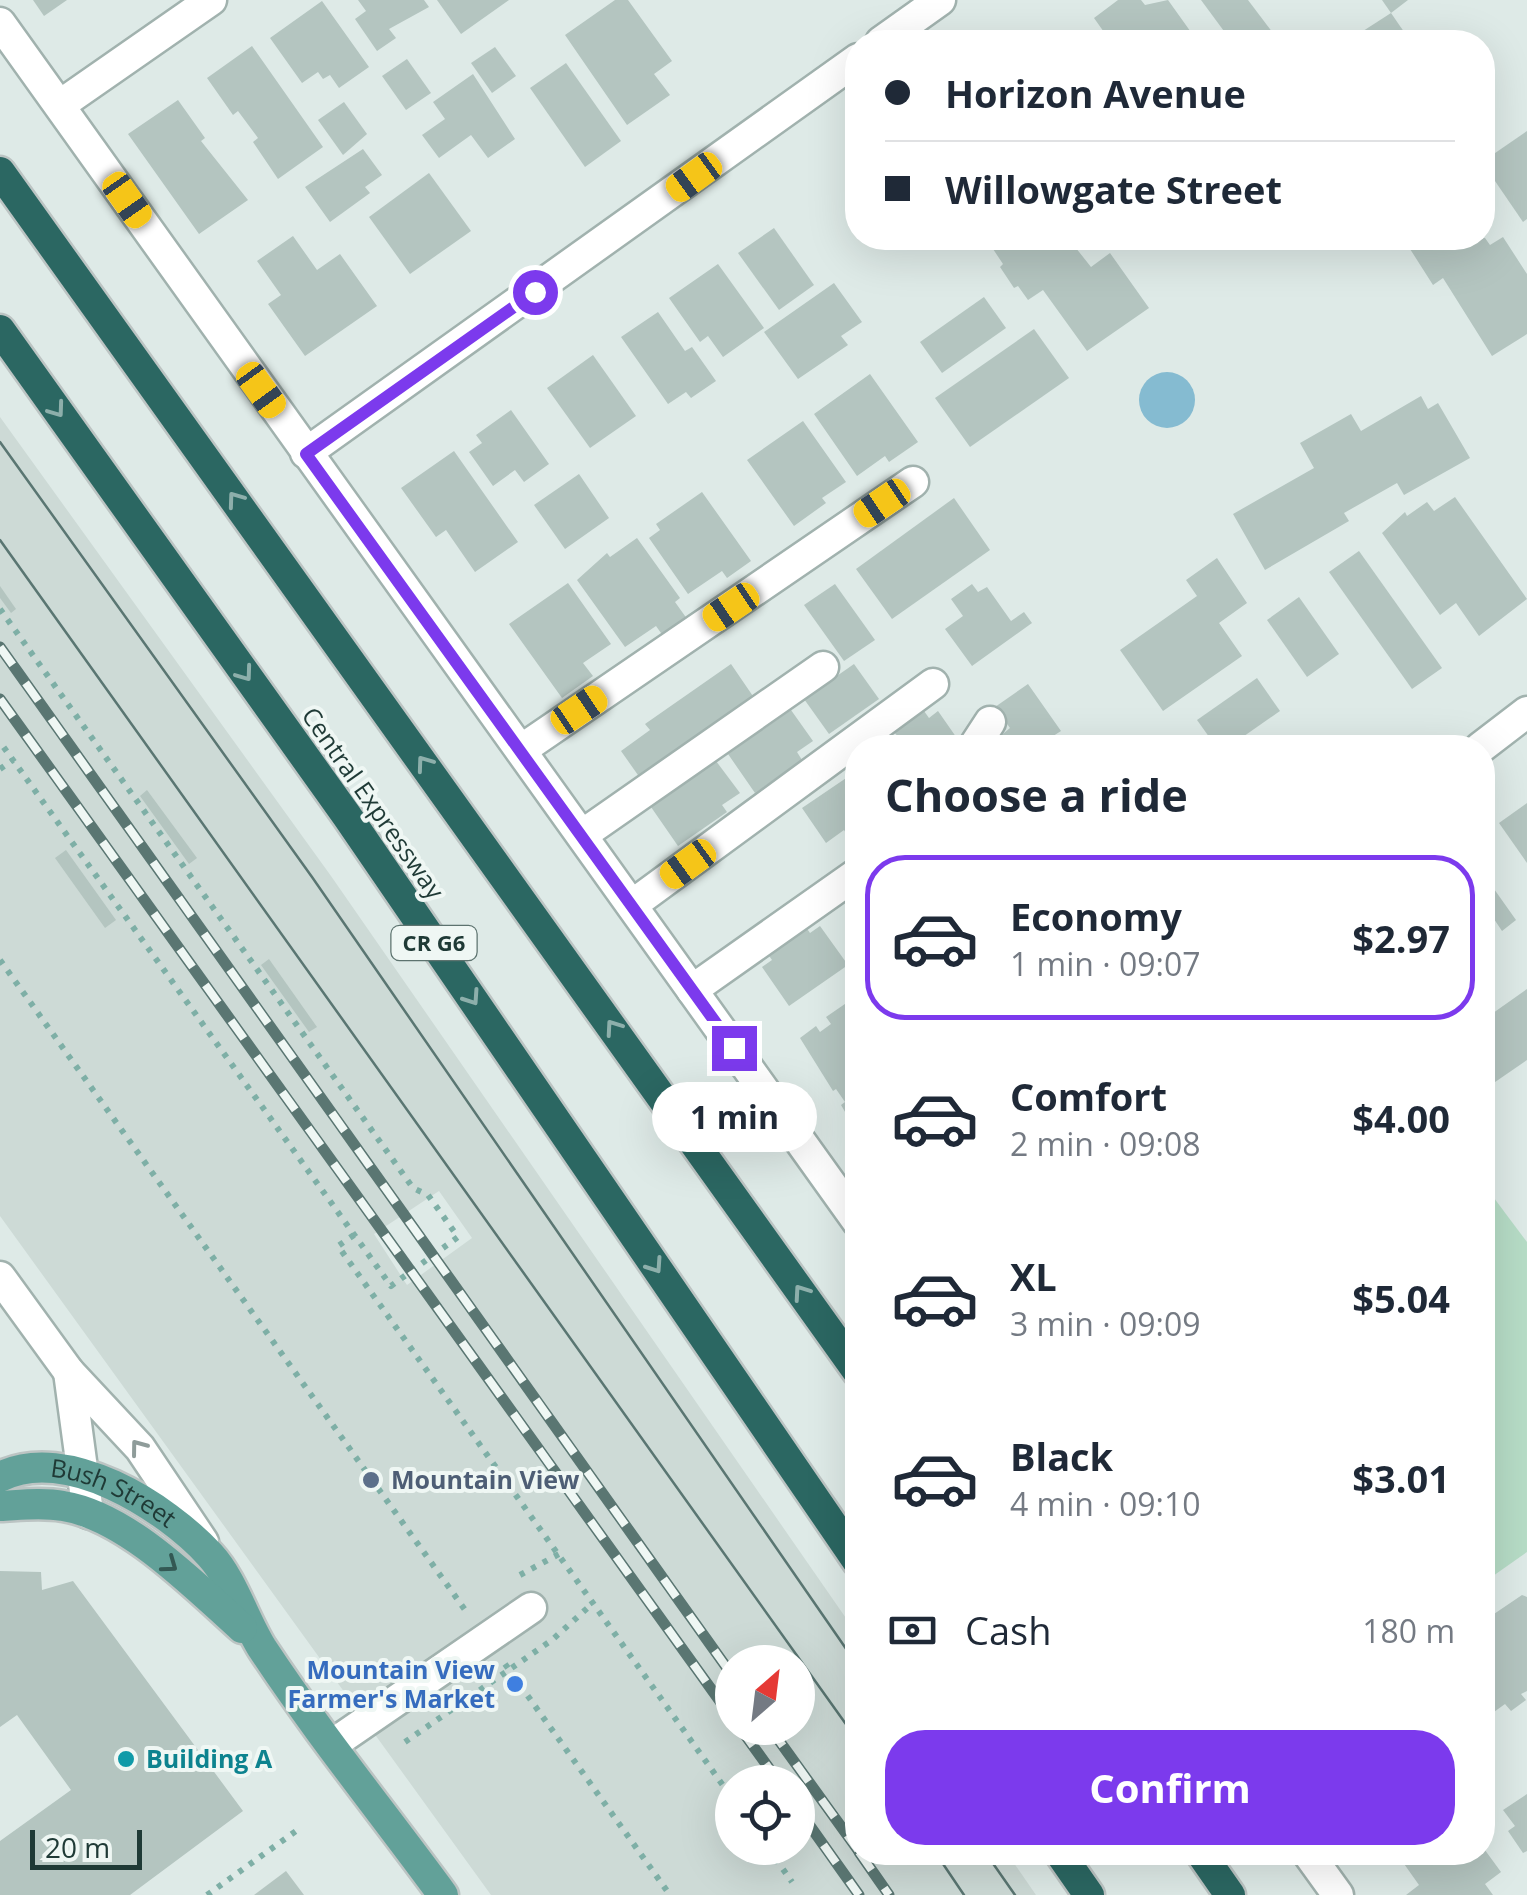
<!DOCTYPE html>
<meta charset="utf-8">
<style>
:root{--surface:#fff;--page:#f6f6f7;--text:#1f2937;--muted:#747a83;--line:#e0e1e3;--accent:#7c3aed}
body{margin:0;font-family:"Open Sans",sans-serif;background:var(--page);color:var(--text);height:100vh;display:flex;flex-direction:column;font-size:38px;white-space:nowrap}
*{box-sizing:border-box;margin:0}
p{font-size:32px;color:var(--muted)}
.icon{flex:none;width:55px;height:55px;fill:none;stroke:currentColor;stroke-width:2;stroke-linecap:round;stroke-linejoin:round}
.map{position:relative;flex:1;overflow:hidden}
.details{position:absolute;left:845px;top:735px;width:650px;height:1130px;display:flex;flex-direction:column;background:var(--surface);border-radius:40px;box-shadow:0 10px 40px #0002}
.details>*{flex:none}
.top-card{position:absolute;left:845px;top:30px;width:650px;height:220px;border-radius:40px;box-shadow:0 10px 40px #0002;display:grid;align-content:center;height:220px;padding:0 40px;background:var(--surface)}
.needle{width:65px;rotate:28deg}
.tools{position:absolute;left:715px;top:1645px;display:grid;gap:20px}
.tools a{display:grid;place-items:center;width:100px;height:100px;border-radius:50%;background:var(--surface);box-shadow:0 10px 40px #0002;font-size:50px}
.scale{position:absolute;left:30px;bottom:25px;width:112px;box-sizing:border-box;padding-left:10px;border:5px solid #1f3a36;border-top:0;font-size:28px;line-height:35px;white-space:nowrap;color:#1f3a36;-webkit-text-stroke:8px #eff7f4;paint-order:stroke}
.end{position:absolute;width:45px;height:45px;margin:-22px;border:12px solid #7c3aed;background:#fff;box-shadow:0 0 0 5px #fff}
.from{border-radius:50%}
.bubble{position:absolute;height:70px;border-radius:35px;background:var(--surface);box-shadow:0 10px 40px #0002;font-size:32px;font-weight:700;line-height:70px;text-align:center}
.car{position:absolute;width:30px;height:60px;margin:-30px -15px;border-radius:12px;box-shadow:0 0 8px 2px #0007;background:linear-gradient(#f5c518 24%,#345 0 40%,#f5c518 0 76%,#345 0 86%,#f5c518 0)}
.top-card b{display:flex;align-items:center;gap:35px;height:95px;font-size:38px}
.top-card b+b{border-top:2px solid var(--line)}
.top-card i{width:25px;height:25px;background:var(--text)}
ul{padding:0;list-style:none}
li{display:flex;align-items:center;gap:30px;height:165px;margin:0 20px 15px;padding:0 20px;border:5px solid transparent;border-radius:40px}
li div{flex:1}
li b{display:block;font-size:38px}
li em{font-style:normal;font-weight:700}
li.on{border-color:var(--accent)}
li>.icon{width:90px;height:90px;stroke-width:1.5}
h2{padding:0 40px;font-size:45px;line-height:120px}
.pay{display:flex;align-items:center;gap:25px;height:110px;padding:0 40px;font-size:38px}
.pay p{margin-inline-start:auto}
.cta{display:flex;gap:20px;margin-top:auto;padding:20px 40px}
.cta a{flex:1;height:115px;border-radius:40px;background:var(--accent);color:#fff;font-size:40px;font-weight:700;line-height:115px;text-align:center}
.map>svg:first-child{display:block}
.built{fill:#cddad6;fill-rule:evenodd}
.green{fill:#b6dcc6}
.water{fill:#85bbd1}
.building{fill:#b4c5c0}
.lines{fill:none;stroke-linecap:round;stroke-linejoin:round}
.minor-casing{stroke:#a1b2ae;stroke-width:35}
.major-casing{stroke:#bcc4c3;stroke-width:35}
.highway-casing{stroke:#bcc4c3;stroke-width:35}
.path{stroke:#7eafa6;stroke-width:6;stroke-dasharray:5 8;stroke-linecap:butt}
.minor{stroke:#fff;stroke-width:30}
.major{stroke:#62a199;stroke-width:30}
.highway{stroke:#2b6762;stroke-width:30}
.tram{stroke:#5a7672;stroke-width:2.5}
.rail-casing{stroke:#5a7672;stroke-width:11}
.rail{stroke:#eff7f4;stroke-width:8;stroke-dasharray:22;stroke-linecap:butt}
.oneway{stroke:#8dafab}
.oneway2{stroke:#8f9c9a}
.oneway3{stroke:#335954}
.route{stroke:#7c3aed;stroke-width:12}
.service-dot{fill:#5c6f8a;stroke:#eff7f4;stroke-width:4}
.shop-dot{fill:#3f7fe0;stroke:#eff7f4;stroke-width:4}
.culture-dot{fill:#0f9aa8;stroke:#eff7f4;stroke-width:4}
.labels{text-anchor:middle;stroke-width:8;stroke-linejoin:round;paint-order:stroke}
.shield{fill:#eff7f4;stroke:#5d736f;stroke-width:2.5}
.shield-label{font-size:22px;font-weight:bold;fill:#1f3a36}
.street-label{font-size:25px;fill:#1f3a36;stroke:#eff7f4}
.service-label{font-size:25px;font-weight:bold;fill:#4e5e75;stroke:#eff7f4;text-anchor:start}
.shop-label{font-size:25px;font-weight:bold;fill:#366cbe;stroke:#eff7f4;text-anchor:end}
.culture-label{font-size:25px;font-weight:bold;fill:#0d838f;stroke:#eff7f4;text-anchor:start}
</style>
<div class="map">
<svg width="1527" height="1895" viewBox="0 0 1527 1895">
<rect width="100%" height="100%" fill="#deeae7"/>
<path class="built" d="M0,417l331,459 526,758 1,218 149,1 29,42h-545l-491,-679zM439,1191l33,47 -65,47 -33,-51zM732,1662h66v66h-66zM732,1782h66v66h-66z"/>
<polygon class="green" points="1482,1182 1527,1242 1527,1552 1483,1583"/>
<circle class="water" cx="1167" cy="400" r="28"/>
<g class="building">
<polygon points="33,0 67,0 44,16"/>
<polygon points="358,0 424,0 429,7 389,29 396,38 377,51 355,19 366,11"/>
<polygon points="437,0 509,0 461,34"/>
<polygon points="615,0 628,0 672,61 654,74 670,95 627,125 565,35"/>
<polygon points="1118,0 1141,0 1145,5 1168,0 1198,42 1111,42 1094,18"/>
<polygon points="1201,0 1248,0 1276,37 1268,42 1232,42"/>
<polygon points="1382,0 1408,0 1391,13"/>
<polygon points="322,1 369,67 339,88 330,75 323,79 318,72 302,83 270,38"/>
<polygon points="1391,13 1411,42 1346,42"/>
<polygon points="252,46 323,147 278,179 253,142 258,138 238,111 233,115 207,78"/>
<polygon points="495,47 516,76 492,93 471,63"/>
<polygon points="407,59 431,93 406,110 382,76"/>
<polygon points="566,63 621,141 585,167 530,88"/>
<polygon points="473,74 515,139 488,158 471,135 439,158 422,135 445,119 433,102"/>
<polygon points="178,100 205,138 201,141 248,200 199,234 128,134"/>
<polygon points="344,102 367,134 343,155 318,120"/>
<polygon points="1527,131 1527,219 1523,222 1482,162"/>
<polygon points="363,149 382,175 365,187 370,193 330,222 305,187"/>
<polygon points="429,173 471,231 410,274 369,217"/>
<polygon points="774,228 814,285 779,310 738,253"/>
<polygon points="293,236 317,270 340,254 377,306 305,356 268,304 281,295 257,261"/>
<polygon points="1503,237 1527,274 1527,334 1492,356 1443,278 1433,285 1403,238 1485,238 1490,245"/>
<polygon points="991,238 1068,238 1091,267 1110,253 1149,308 1087,351 1043,290 1028,300 1018,286 1014,288 1000,267 1003,264 993,249 998,246"/>
<polygon points="718,264 764,328 723,357 708,336 700,342 669,298"/>
<polygon points="834,283 862,322 841,336 848,345 798,379 764,332"/>
<polygon points="984,297 1006,328 942,373 920,342"/>
<polygon points="658,312 685,351 692,347 716,381 691,398 686,392 668,404 621,337"/>
<polygon points="1034,329 1069,378 970,447 935,398"/>
<polygon points="593,355 636,416 590,448 547,388"/>
<polygon points="870,374 918,442 889,462 885,456 857,476 814,414"/>
<polygon points="1421,396 1428,409 1438,403 1470,458 1404,495 1397,483 1344,513 1349,521 1265,570 1233,514 1314,468 1300,443 1351,414 1361,431"/>
<polygon points="511,410 549,464 524,482 515,470 493,486 469,452 482,443 476,435"/>
<polygon points="803,421 846,482 822,498 826,503 794,526 747,460"/>
<polygon points="454,451 518,542 475,572 446,530 436,537 401,488"/>
<polygon points="579,474 609,518 565,549 534,505"/>
<polygon points="702,492 751,561 727,578 722,571 688,594 649,538 660,530 656,524"/>
<polygon points="1455,497 1527,599 1479,636 1456,603 1440,615 1382,533 1405,512 1407,516 1427,502 1434,511"/>
<polygon points="954,498 990,550 892,619 856,569"/>
<polygon points="637,538 680,598 675,602 690,623 666,640 656,626 625,647 577,580 607,553 610,557"/>
<polygon points="1359,551 1442,668 1412,689 1329,572"/>
<polygon points="1217,558 1247,603 1219,623 1242,656 1163,711 1120,650 1197,596 1186,580"/>
<polygon points="568,583 611,644 583,663 593,676 562,698 509,624"/>
<polygon points="835,584 875,640 844,661 804,605"/>
<polygon points="972,584 978,592 987,587 1011,621 1024,612 1032,623 972,666 945,629 963,616 951,599"/>
<polygon points="0,586 16,609 11,613 0,598"/>
<polygon points="1299,597 1339,654 1307,677 1267,620"/>
<polygon points="731,664 759,705 645,785 621,751 650,730 645,724"/>
<polygon points="854,664 879,699 829,734 804,699"/>
<polygon points="1257,678 1280,711 1227,748 1217,748 1197,720"/>
<polygon points="1028,684 1061,731 1047,740 1053,748 986,748 1010,728 995,707"/>
<polygon points="791,710 813,741 797,752 802,760 755,793 728,754"/>
<polygon points="924,711 929,718 938,711 961,744 887,748 900,739 894,732"/>
<polygon points="716,761 740,793 722,805 727,812 678,846 651,807"/>
<polygon points="858,770 858,840 853,844 844,830 826,843 802,808"/>
<polygon points="147,790 197,858 189,864 140,796"/>
<polygon points="1527,803 1527,863 1499,823"/>
<polygon points="66,850 116,920 105,928 55,858"/>
<polygon points="1482,872 1516,920 1502,931 1494,919 1482,927"/>
<polygon points="803,923 810,933 820,926 848,965 789,1006 762,967 772,960 765,950"/>
<polygon points="858,929 858,956 845,938"/>
<polygon points="269,959 317,1027 309,1032 261,965"/>
<polygon points="1527,989 1527,1060 1482,1091 1482,1013 1486,1018"/>
<polygon points="858,995 858,1134 841,1105 845,1102 836,1089 833,1091 800,1038 816,1026 820,1032 831,1024 826,1017"/>
<polygon points="0,1571 41,1572 42,1590 73,1581 243,1811 130,1895 0,1895 0,1841 71,1790 17,1715 0,1727"/>
<polygon points="1522,1595 1527,1597 1527,1691 1521,1694 1526,1700 1511,1711 1505,1704 1487,1717 1482,1710 1482,1631 1495,1622 1491,1616"/>
<polygon points="1527,1794 1527,1851 1523,1853 1508,1831 1515,1826 1503,1810"/>
<polygon points="1482,1846 1501,1872 1485,1884 1493,1895 1406,1895 1419,1885 1402,1861 1414,1852 1482,1852"/>
<polygon points="286,1871 304,1895 254,1895"/>
</g>
<g class="lines">
<g class="minor-casing">
<g id="minor">
<polyline points="0,23 858,1222"/>
<polyline points="881,42 940,0"/>
<polyline points="60,105 211,0"/>
<polyline points="306,453 858,59"/>
<polyline points="973,748 990,722"/>
<polyline points="1480,748 1527,712"/>
<polyline points="521,750 913,482"/>
<polyline points="582,835 823,667"/>
<polyline points="632,905 933,684"/>
<polyline points="692,990 858,873"/>
<polyline points="0,1277 69,1372 140,1448 203,1542"/>
<polyline points="69,1372 88,1513"/>
<polyline points="333,1744 531,1608"/>
<polyline points="1307,1852 1338,1895"/>
</g>
</g>
<g class="major-casing">
<g id="major">
<path id="s1" d="M0,1477c66,-34 166,30 210,78 23,25 34,64 52,93 56,85 121,165 181,247"/>
<path d="M0,1506c20,-1 42,-4 63,0 64,10 132,80 179,122"/>
</g>
</g>
<g class="highway-casing">
<g id="highway">
<polyline points="0,172 858,1372"/>
<polyline points="0,330 347,816 858,1562"/>
<polyline points="1059,1852 1089,1895"/>
<polyline points="1200,1852 1230,1895"/>
</g>
</g>
<g class="path">
<polyline points="0,609 413,1188 428,1195 458,1237 391,1286 0,742"/>
<polyline points="0,769 13,760"/>
<polyline points="0,960 468,1614"/>
<polyline points="354,1235 338,1246 732,1798"/>
<polyline points="520,1575 559,1554"/>
<polyline points="505,1664 670,1895"/>
<polyline points="405,1742 552,1640 593,1603"/>
<polyline points="768,1848 792,1882"/>
<polyline points="207,1895 296,1831"/>
</g>
<use href="#minor" class="minor"/>
<use href="#major" class="major"/>
<use href="#highway" class="highway"/>
<g class="tram">
<polyline points="0,442 312,877 858,1666"/>
<polyline points="0,540 858,1741"/>
<polyline points="935,1852 964,1895"/>
<polyline points="985,1852 1015,1895"/>
</g>
<g class="rail-casing">
<g id="rail">
<polyline points="0,647 732,1675"/>
<polyline points="0,699 732,1718"/>
<polyline points="740,1728 779,1782"/>
<polyline points="770,1728 858,1850"/>
<polyline points="798,1809 859,1895"/>
<polyline points="859,1852 889,1895"/>
</g>
</g>
<use href="#rail" class="rail"/>
</g>
<defs><path id="oneway-chevron" d="M-2-3.5L2.5 0L-2 3.5" fill="none" stroke-width="1.6" stroke-linecap="round" stroke-linejoin="round" transform="scale(2.5)"/></defs>
<g class="oneway">
<use href="#oneway-chevron" transform="translate(57 410) rotate(54)"/>
<use href="#oneway-chevron" transform="translate(235 499) rotate(-126)"/>
<use href="#oneway-chevron" transform="translate(245 674) rotate(54)"/>
<use href="#oneway-chevron" transform="translate(424 763) rotate(-126)"/>
<use href="#oneway-chevron" transform="translate(472 998) rotate(56)"/>
<use href="#oneway-chevron" transform="translate(613 1027) rotate(-125)"/>
<use href="#oneway-chevron" transform="translate(655 1266) rotate(56)"/>
<use href="#oneway-chevron" transform="translate(801 1292) rotate(-125)"/>
</g>
<use class="oneway2" href="#oneway-chevron" transform="translate(138 1447) rotate(-127)"/>
<use class="oneway3" href="#oneway-chevron" transform="translate(170 1565) rotate(36)"/>
<g class="lines">
<polyline class="route" points="535,292 306,454 734,1048"/>
</g>
<circle class="service-dot" cx="371" cy="1480" r="10"/>
<circle class="shop-dot" cx="515" cy="1684" r="10"/>
<circle class="culture-dot" cx="126" cy="1759" r="10"/>
<g class="labels">
<rect class="shield" x="391.5" y="926" width="85" height="34" rx="8"/>
<g class="shield-label">
<text x="434" y="951">CR G6</text>
</g>
<g class="street-label">
<text transform="translate(373 803) rotate(55)" y="9">Central Expressway</text>
<text dy="9" stroke="none"><textPath href="#s1" startOffset="120">Bush Street</textPath></text>
</g>
<g class="service-label">
<text x="391" y="1489">Mountain View</text>
</g>
<g class="shop-label">
<text x="495" y="1679">Mountain View<tspan x="495" dy="29">Farmer's Market</tspan></text>
</g>
<g class="culture-label">
<text x="146" y="1768">Building A</text>
</g>
</g>
</svg>
<div class="tools">
<a><svg class="needle" viewBox="-14 -14 28 28"><path d="M0-13l5 13h-10z" fill="#e53935"/><path d="M0 13l5-13h-10z" fill="#747a83"/></svg></a>
<a><svg class="icon" aria-label="locate" viewBox="0 0 24 24"><circle cx="12" cy="12" r="6"/><path d="M12 2v4M12 18v4M2 12h4M18 12h4"/></svg></a>
</div>
<div class="scale">20 m</div>
<i class="end from" style="left:535px;top:292px"></i>
<i class="end" style="left:734px;top:1048px"></i>
<div class="bubble" style="left:652px;top:1082px;width:165px">1 min</div>
<i class="car" style="left:694px;top:177px;rotate:234deg"></i>
<i class="car" style="left:127px;top:200px;rotate:145deg"></i>
<i class="car" style="left:261px;top:390px;rotate:144deg"></i>
<i class="car" style="left:882px;top:503px;rotate:236deg"></i>
<i class="car" style="left:731px;top:607px;rotate:236deg"></i>
<i class="car" style="left:579px;top:710px;rotate:56deg"></i>
<i class="car" style="left:688px;top:864px;rotate:234deg"></i>
<div class="top-card">
<b><i class="from"></i>Horizon Avenue</b>
<b><i></i>Willowgate Street</b>
</div>
<section class="details">
<h2>Choose a ride</h2>
<ul>
<li class="on"><svg class="icon" aria-label="car" viewBox="0 0 24 24"><path d="M5 17H2v-5l4-1 3-4h7l3 4 3 1v5h-3M9 17h6M6 11h13"/><circle cx="7" cy="17" r="2"/><circle cx="17" cy="17" r="2"/></svg><div><b>Economy</b><p>1 min · 09:07</p></div><em>$2.97</em></li>
<li><svg class="icon" aria-label="car" viewBox="0 0 24 24"><path d="M5 17H2v-5l4-1 3-4h7l3 4 3 1v5h-3M9 17h6M6 11h13"/><circle cx="7" cy="17" r="2"/><circle cx="17" cy="17" r="2"/></svg><div><b>Comfort</b><p>2 min · 09:08</p></div><em>$4.00</em></li>
<li><svg class="icon" aria-label="car" viewBox="0 0 24 24"><path d="M5 17H2v-5l4-1 3-4h7l3 4 3 1v5h-3M9 17h6M6 11h13"/><circle cx="7" cy="17" r="2"/><circle cx="17" cy="17" r="2"/></svg><div><b>XL</b><p>3 min · 09:09</p></div><em>$5.04</em></li>
<li><svg class="icon" aria-label="car" viewBox="0 0 24 24"><path d="M5 17H2v-5l4-1 3-4h7l3 4 3 1v5h-3M9 17h6M6 11h13"/><circle cx="7" cy="17" r="2"/><circle cx="17" cy="17" r="2"/></svg><div><b>Black</b><p>4 min · 09:10</p></div><em>$3.01</em></li>
</ul>
<div class="pay"><svg class="icon" aria-label="cash" viewBox="0 0 24 24"><path d="M3 7h18v10H3z"/><circle cx="12" cy="12" r="2"/></svg>Cash<p>180 m</p></div>
<div class="cta"><a>Confirm</a></div>
</section>
</div>
